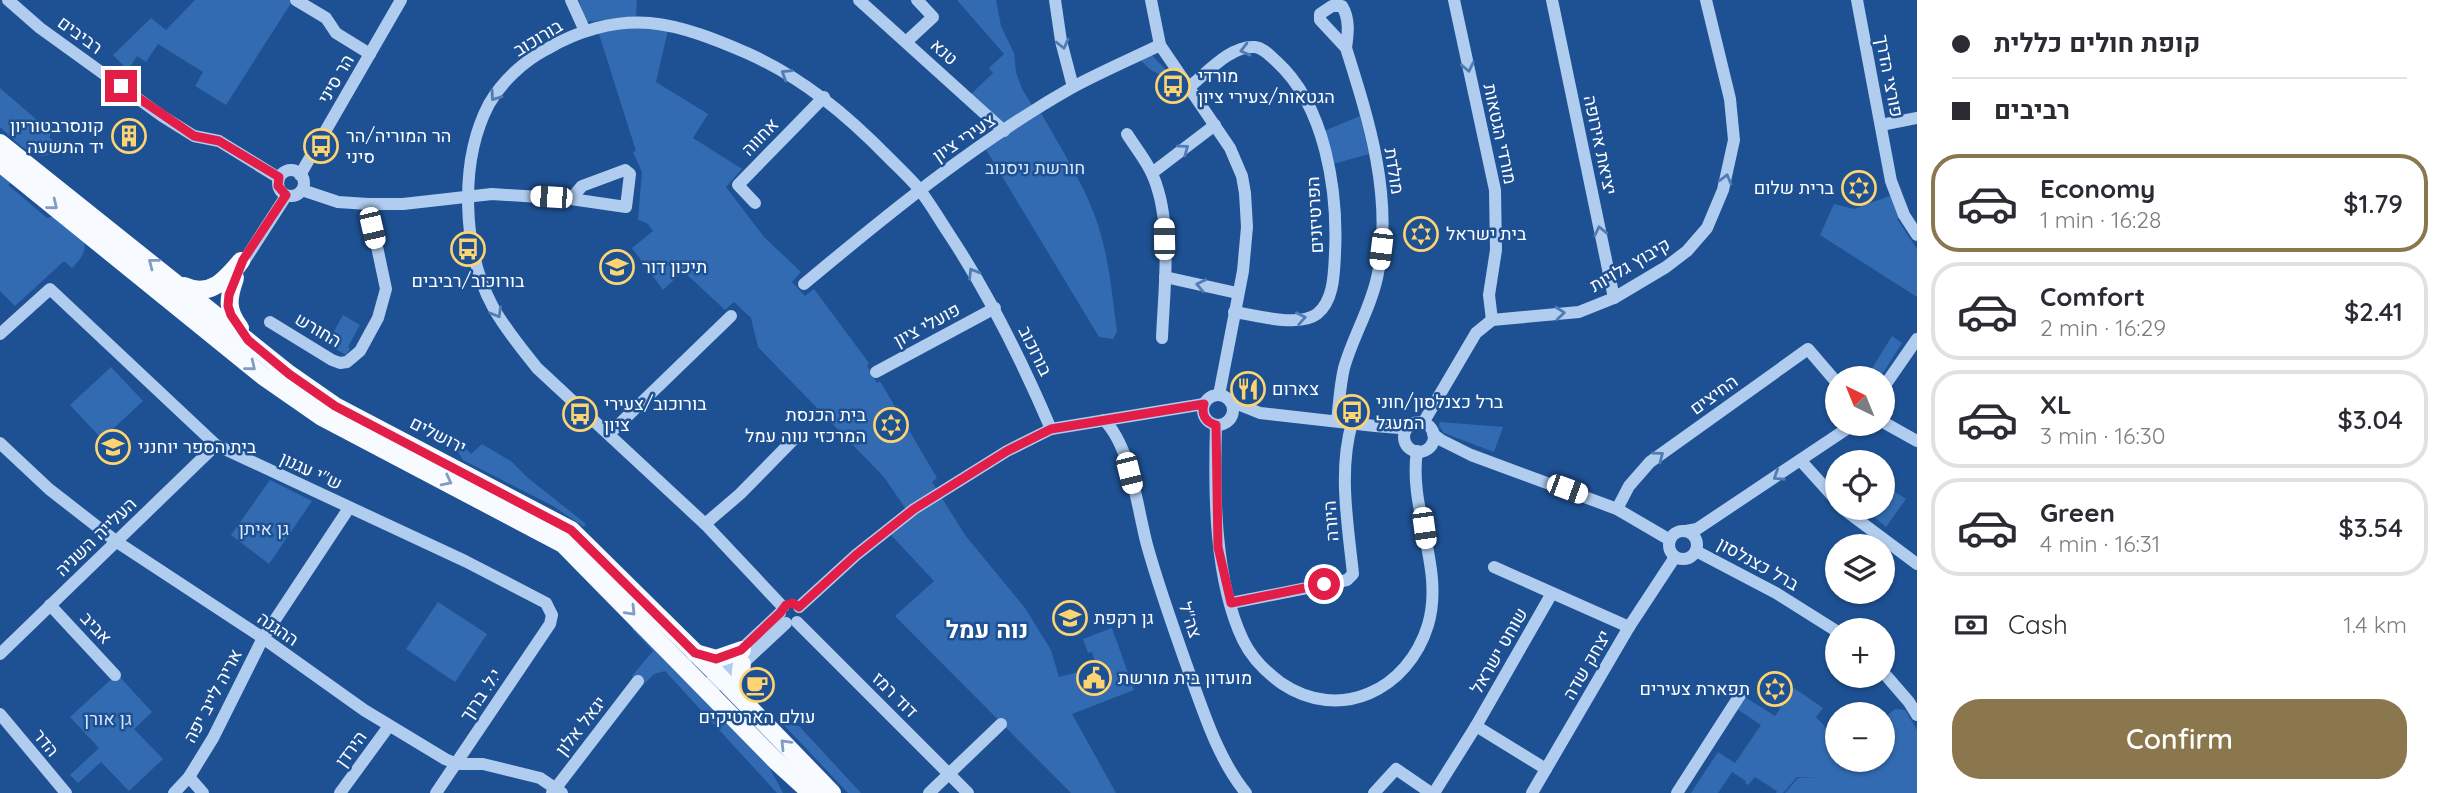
<!DOCTYPE html>
<meta charset="utf-8">
<style>
:root{--surface:#fff;--page:#f2f2f3;--text:#2b2b33;--muted:#7c7c81;--line:#e1e1e2;--accent:#8a774e}
body{margin:0;font-family:Quicksand,Heebo,sans-serif;background:var(--page);color:var(--text);height:100vh;display:flex;flex-direction:column;font-size:26px;white-space:nowrap}
*{box-sizing:border-box;margin:0}
p{font-size:23px;color:var(--muted)}
.icon{flex:none;width:38px;height:38px;fill:none;stroke:currentColor;stroke-width:2;stroke-linecap:round;stroke-linejoin:round}
.map{position:relative;flex:1;overflow:hidden}
.side{display:flex;flex-direction:column;background:var(--surface);width:525px}
.side>*{flex:none}
.guide{display:grid;align-content:center;height:154px;padding:0 35px;background:var(--surface)}
.needle{width:46px;rotate:317deg}
.fabs{position:absolute;left:1825px;top:366px;display:grid;gap:14px}
.fabs a{display:grid;place-items:center;width:70px;height:70px;border-radius:50%;background:var(--surface);box-shadow:0 2px 5px #0004;font-size:35px}
.end{position:absolute;width:32px;height:32px;margin:-16px;border:9px solid #e11d48;background:#fff;box-shadow:0 0 0 4px #fff}
.from{border-radius:50%}
.car{position:absolute;width:21px;height:42px;margin:-21px -10px;border-radius:9px;box-shadow:0 0 5px 2px #0007;background:linear-gradient(#fff 24%,#345 0 40%,#fff 0 76%,#345 0 86%,#fff 0)}
.guide b{display:flex;align-items:center;gap:24px;height:66px;font-size:26px}
.guide b+b{border-top:2px solid var(--line)}
.guide i{width:18px;height:18px;background:var(--text)}
ul{padding:0;list-style:none}
li{display:flex;align-items:center;gap:21px;height:98px;margin:0 14px 10px;padding:0 21px;border:4px solid var(--line);border-radius:28px}
li div{flex:1}
li b{display:block;font-size:26px}
li em{font-style:normal;font-weight:600}
li.active{border-color:var(--accent)}
li>.icon{width:63px;height:63px;stroke-width:1.5}
.pay{display:flex;align-items:center;gap:18px;height:77px;padding:0 35px;font-size:26px}
.pay p{margin-inline-start:auto}
.action{display:flex;gap:14px;margin-top:auto;padding:14px 35px}
.action a{flex:1;height:80px;border-radius:28px;background:var(--accent);color:#fff;font-size:28px;font-weight:600;line-height:80px;text-align:center}
main{display:flex;flex:1;min-height:0}
.map>svg:first-child{display:block}
.green{fill:#326bb1}
.lines{fill:none;stroke-linecap:round;stroke-linejoin:round}
.minor{stroke:#b0ccee;stroke-width:12}
.major{stroke:#f7faff;stroke-width:18}
.oneway{stroke:#517cb3}
.oneway2{stroke:#809dc4}
.route{stroke:#e11d48;stroke-width:9}
.labels{text-anchor:middle;stroke-width:5;stroke-linejoin:round;paint-order:stroke}
.street-label{font-size:18px;fill:#fff;stroke:#1e5193}
.poi-label{font-size:18px;fill:#fff;stroke:#1e5193;text-anchor:start}
.park-label{font-size:18px;fill:#d6e6fa;stroke:#1e5193}
.district-label{font-size:24px;font-weight:bold;fill:#fff;stroke:#1e5193}
</style>
<main>
<div class="map">
<svg width="1917" height="793" viewBox="0 0 1917 793">
<rect width="100%" height="100%" fill="#1e5193"/>
<g class="green">
<polygon points="195,0 293,0 226,105 195,86 203,72 158,44 146,62 137,56 128,70 113,55 151,18 166,30"/>
<polygon points="579,0 637,0 636,17 585,22"/>
<polygon points="957,0 996,0 1001,26 1014,53 1016,72 1022,89 1032,105 1004,123 970,95 993,73 989,68 1004,54"/>
<polygon points="626,26 668,30 656,82 708,114 693,138 742,169 726,187 764,237 801,272 792,282 805,296 814,289 869,363 867,366 877,383 880,381 937,478 932,482 965,535 1025,608 1051,650 1059,677 1097,667 1092,652 1088,653 1083,639 1112,628 1134,690 1072,714 1116,793 1071,793 895,616 934,581 891,535 912,518 884,477 758,347 751,318 734,302 725,310 683,271 663,290 632,248 653,231 647,223 638,220 642,172 633,152 636,151 598,31"/>
<polygon points="1151,54 1173,78 1172,81 1151,70 1141,61"/>
<path d="M0,88l52,45 -3,4 9,8c-15,28 -43,-5 -58,-18z"/>
<path d="M1041,113c19,34 42,69 55,106 13,37 16,75 21,113l-4,7 -14,-2 -114,-189z"/>
<polygon points="1360,116 1369,154 1333,164 1324,131"/>
<path d="M0,169l49,44 -36,-32 -5,4 39,33 8,-2 29,24c3,12 -4,20 -12,28l-8,-7 -49,45 -15,-15z"/>
<polygon points="1895,194 1903,216 1897,219 1917,249 1917,297 1820,235 1834,204 1854,209"/>
<polygon points="343,315 360,325 348,347 350,349 346,355 327,344"/>
<polygon points="1892,336 1902,343 1880,378 1866,378"/>
<polygon points="111,367 143,401 102,439 70,405"/>
<polygon points="1440,422 1503,427 1494,452 1444,433 1439,426"/>
<polygon points="454,436 471,454 482,444 512,462 528,478 586,524 584,527 553,506 463,460 451,440"/>
<polygon points="270,480 312,501 269,564 231,535"/>
<polygon points="1883,484 1906,499 1886,527 1863,508 1883,508"/>
<polygon points="438,602 487,634 455,682 406,649"/>
<polygon points="636,626 768,765 783,793 777,793 665,671 654,674 643,685 632,676 653,651 632,629"/>
<polygon points="117,674 152,712 134,729 163,759 129,791 101,762 78,783 70,775 99,748 70,717"/>
<polygon points="1794,688 1823,708 1816,717 1837,740 1838,760 1883,760 1883,719 1895,709 1905,710 1917,730 1917,793 1785,793 1798,778 1817,778 1797,777 1783,793 1776,793 1777,791 1755,777 1748,785 1745,783 1746,781 1732,772 1718,793 1691,793 1718,752 1735,763 1761,725 1737,709 1745,697 1775,716"/>
<polygon points="783,724 799,726 861,793 848,793"/>
</g>
<g class="lines">
<g class="minor">
<polyline points="8,0 40,28 162,116 194,136 219,141 279,178"/>
<polyline points="296,0 326,18 336,33 370,54"/>
<polyline points="571,0 585,31"/>
<polyline points="859,0 1004,131"/>
<polyline points="1055,0 1061,41 1073,87"/>
<polyline points="1151,0 1160,45 1230,148 1242,176 1245,193 1247,227 1243,271 1219,395"/>
<polyline points="1454,0 1495,190 1496,250 1489,295 1492,320"/>
<polyline points="1552,0 1614,298"/>
<polyline points="1857,0 1891,181 1904,215 1917,235"/>
<polyline points="906,42 933,17 917,0"/>
<path d="M1188,88c18,-14 42,-43 67,-41 9,1 15,9 21,14 50,45 62,131 59,193 -1,19 -1,47 -18,60 -19,14 -61,1 -83,-2"/>
<polyline points="1881,125 1917,118"/>
<path d="M1127,134c8,13 20,27 26,42 20,47 11,112 9,162"/>
<circle cx="291" cy="183" r="13"/>
<polyline points="1152,173 1215,125"/>
<polyline points="300,175 401,0"/>
<polyline points="302,190 338,202 368,204 403,204 492,194 571,199 582,186 625,170 630,174 626,207 571,199"/>
<polyline points="755,203 738,185 824,97"/>
<polyline points="239,269 286,196"/>
<polyline points="1165,277 1237,293"/>
<path d="M804,284c85,-71 172,-142 269,-197 28,-15 58,-28 87,-42"/>
<polyline points="1492,320 1579,312 1614,298 1666,267 1687,251 1707,228 1723,190 1734,140 1730,99 1706,0"/>
<polyline points="270,322 332,360 340,363 347,362 360,351 378,318 386,289 368,204"/>
<polyline points="0,334 50,289 216,445 465,561 546,603 552,615 550,624 436,793"/>
<polyline points="876,372 995,308"/>
<polyline points="1883,388 1917,339"/>
<circle cx="1218" cy="410" r="15"/>
<polyline points="1230,401 1260,413 1375,426 1400,428 1410,425"/>
<path d="M1104,420c27,27 33,87 43,125 12,43 27,85 42,127 15,41 29,87 57,121"/>
<path d="M1337,421c2,-17 3,-36 7,-53 9,-32 28,-62 34,-95 15,-77 -9,-152 -32,-225 2,-14 4,-29 -4,-42h-10l-12,8v6l26,28"/>
<polyline points="1883,422 1917,441"/>
<circle cx="1419" cy="437" r="15"/>
<polyline points="1423,423 1476,333 1492,320"/>
<path d="M1216,425c-2,67 -2,154 27,215 8,17 23,32 38,43 59,40 127,7 147,-58 17,-57 -20,-116 -11,-174"/>
<polyline points="610,433 731,316"/>
<polyline points="1433,434 1441,440 1471,455 1617,509 1670,540"/>
<polyline points="0,443 49,489 117,542 263,638 364,710 445,759 457,764 483,764 540,778 562,793"/>
<polyline points="1801,461 1838,502"/>
<polyline points="1842,508 1917,564"/>
<polyline points="1617,509 1629,486 1650,462 1808,349 1838,384"/>
<polyline points="705,524 740,494 795,438"/>
<circle cx="1683" cy="545" r="14"/>
<polyline points="1686,531 1697,529 1854,424"/>
<polyline points="1696,551 1776,593 1838,632"/>
<polyline points="1494,567 1629,627"/>
<path d="M1231,603l116,-23 6,-6c-5,-49 -15,-103 -1,-151"/>
<polyline points="50,605 115,675"/>
<path d="M783,607l-78,-83 -168,-156c-16,-20 -32,-39 -44,-61 -31,-57 -34,-146 -4,-203 13,-23 35,-43 58,-55 30,-18 67,-29 103,-26 33,3 67,17 97,30 56,25 100,62 142,105 10,10 21,20 30,31 11,14 20,30 30,45 41,62 73,127 102,195"/>
<polyline points="799,607 856,555 914,509 1007,451 1051,429 1204,404"/>
<polyline points="797,622 968,793"/>
<polyline points="0,654 216,445"/>
<polyline points="1883,672 1909,702 1917,715"/>
<polyline points="717,685 724,681 786,623"/>
<polyline points="707,689 716,673 780,613"/>
<polyline points="0,714 66,793"/>
<polyline points="1476,726 1546,769"/>
<polyline points="189,777 203,793"/>
<polyline points="174,793 189,777 213,738 263,638 349,508"/>
<polyline points="340,793 389,726"/>
<polyline points="552,793 638,681"/>
<polyline points="929,793 1001,724"/>
<polyline points="1374,793 1396,769 1431,793"/>
<polyline points="1434,793 1476,726 1552,593"/>
<polyline points="1532,793 1629,627 1675,557"/>
<polyline points="1677,793 1740,695"/>
</g>
<g class="major">
<polyline points="0,143 289,374 335,406 571,530 716,673 832,793"/>
<polyline points="0,163 263,376 322,417 563,544 776,761 811,793"/>
<path d="M235,278c-7,20 -9,32 5,50"/>
<path d="M184,286c26,12 41,-6 57,-25"/>
<polyline points="695,653 716,659 742,650"/>
<path d="M742,664c-3,15 -1,25 7,38"/>
</g>
</g>
<defs><path id="oneway-chevron" d="M-2-3.5L2.5 0L-2 3.5" fill="none" stroke-width="1.6" stroke-linecap="round" stroke-linejoin="round" transform="scale(1.75)"/></defs>
<g class="oneway">
<use href="#oneway-chevron" transform="translate(1063 44) rotate(76)"/>
<use href="#oneway-chevron" transform="translate(1245 50) rotate(166)"/>
<use href="#oneway-chevron" transform="translate(1468 67) rotate(78)"/>
<use href="#oneway-chevron" transform="translate(786 74) rotate(-148)"/>
<use href="#oneway-chevron" transform="translate(495 96) rotate(125)"/>
<use href="#oneway-chevron" transform="translate(1184 149) rotate(-37)"/>
<use href="#oneway-chevron" transform="translate(1726 179) rotate(-75)"/>
<use href="#oneway-chevron" transform="translate(1600 231) rotate(-102)"/>
<use href="#oneway-chevron" transform="translate(973 273) rotate(-121)"/>
<use href="#oneway-chevron" transform="translate(1201 285) rotate(-168)"/>
<use href="#oneway-chevron" transform="translate(497 313) rotate(60)"/>
<use href="#oneway-chevron" transform="translate(1560 313) rotate(-5)"/>
<use href="#oneway-chevron" transform="translate(1301 318) rotate(-11)"/>
<use href="#oneway-chevron" transform="translate(1659 456) rotate(-37)"/>
<use href="#oneway-chevron" transform="translate(1778 476) rotate(147)"/>
</g>
<g class="oneway2">
<use href="#oneway-chevron" transform="translate(53 205) rotate(39)"/>
<use href="#oneway-chevron" transform="translate(153 263) rotate(-142)"/>
<use href="#oneway-chevron" transform="translate(251 366) rotate(39)"/>
<use href="#oneway-chevron" transform="translate(447 481) rotate(27)"/>
<use href="#oneway-chevron" transform="translate(631 611) rotate(46)"/>
<use href="#oneway-chevron" transform="translate(785 744) rotate(-134)"/>
</g>
<g class="lines">
<path class="route" d="M121,86l73,50 25,5 60,36 -1,9 8,9 -43,65 -14,35 -1,11 3,9 17,25 41,34 46,32 236,124 124,123 21,6 25,-9 39,-37 6,-8 7,-2 6,4 57,-52 58,-46 93,-58 44,-22 153,-25c-3,10 1,18 12,21l2,122 13,56 93,-19"/>
</g>
<defs>
<g id="bus-ring" transform="scale(1.75)"><circle r="9.5" fill="#1e5193" stroke="#fdd470" stroke-width="1.5"/><path d="M-5-6H5V4H4V6H2V4H-2V6H-4V4H-5ZM-3.5-4V0h7V-4ZM-3.5 1.2v1.5H-2V1.2ZM2 1.2v1.5H3.5V1.2Z" fill="#fdd470"/></g>
<g id="building-ring" transform="scale(1.75)"><circle r="9.5" fill="#1e5193" stroke="#fdd470" stroke-width="1.5"/><path d="M-4-6H4V6H1V3H-1V6H-4ZM-2.5-4.3h1.7v1.8h-1.7ZM.8-4.3h1.7v1.8H.8ZM-2.5-1h1.7V.8h-1.7ZM.8-1h1.7V.8H.8Z" fill="#fdd470"/></g>
<g id="synagogue-ring" transform="scale(1.75)"><circle r="9.5" fill="#1e5193" stroke="#fdd470" stroke-width="1.5"/><path d="M0-6.5L5.6 3.2H-5.6ZM0 6.5L5.6-3.2H-5.6Z" fill="#fdd470"/></g>
<g id="school-ring" transform="scale(1.75)"><circle r="9.5" fill="#1e5193" stroke="#fdd470" stroke-width="1.5"/><path d="M0-5L7-2L0 1L-7-2ZM-4 1L0 2.5L4 1V4Q0 6-4 4Z" fill="#fdd470"/></g>
<g id="restaurant-ring" transform="scale(1.75)"><circle r="9.5" fill="#1e5193" stroke="#fdd470" stroke-width="1.5"/><path d="M-5-6h1v4h1v-4h1v4h1v-4h1v5L-1.5 .5V6h-2V.5L-5-1ZM5-6V6H3V1.5H1.5Q1.5-4 5-6Z" fill="#fdd470"/></g>
<g id="civic-ring" transform="scale(1.75)"><circle r="9.5" fill="#1e5193" stroke="#fdd470" stroke-width="1.5"/><path d="M-.6-6.5H3V-4.5H.6V-3L4-1V1h2V6H-6V1h2V-1L-.6-3ZM-1.2 2.5V6h2.4V2.5Z" fill="#fdd470"/></g>
<g id="cafe-ring" transform="scale(1.75)"><circle r="9.5" fill="#1e5193" stroke="#fdd470" stroke-width="1.5"/><path d="M-5.5-4.5H6V0H3Q3 3.5 0 3.5H-2.5Q-5.5 3.5-5.5 0ZM3-3.2v2h1.7v-2ZM-6 4.5H4V6H-6Z" fill="#fdd470"/></g>
</defs>
<g fill-rule="evenodd">
<use href="#bus-ring" x="1173" y="86"/>
<use href="#building-ring" x="129" y="136"/>
<use href="#bus-ring" x="321" y="146"/>
<use href="#synagogue-ring" x="1859" y="188"/>
<use href="#synagogue-ring" x="1421" y="234"/>
<use href="#bus-ring" x="468" y="249"/>
<use href="#school-ring" x="617" y="267"/>
<use href="#restaurant-ring" x="1248" y="389"/>
<use href="#bus-ring" x="1352" y="412"/>
<use href="#bus-ring" x="580" y="414"/>
<use href="#synagogue-ring" x="891" y="425"/>
<use href="#school-ring" x="113" y="447"/>
<use href="#school-ring" x="1070" y="618"/>
<use href="#civic-ring" x="1094" y="678"/>
<use href="#cafe-ring" x="757" y="685"/>
<use href="#synagogue-ring" x="1775" y="689"/>
</g>
<g class="labels">
<g class="street-label">
<text transform="translate(80 35) rotate(36)" y="6">רביבים</text>
<text transform="translate(538 38) rotate(-31)" y="6">בורוכוב</text>
<text transform="translate(944 52) rotate(42)" y="6">טנא</text>
<text transform="translate(1889 76) rotate(79)" y="6">פורצי הדרך</text>
<text transform="translate(336 79) rotate(-60)" y="6">הר סיני</text>
<text transform="translate(1500 134) rotate(78)" y="6">מורדי הגטאות</text>
<text transform="translate(760 137) rotate(-46)" y="6">אחווה</text>
<text transform="translate(964 138) rotate(-34)" y="6">צעירי ציון</text>
<text transform="translate(1600 145) rotate(78)" y="6">יציאת אירופה</text>
<text transform="translate(1394 171) rotate(81)" y="6">מולדת</text>
<text transform="translate(1315 215) rotate(-93)" y="6">הפרטיזנים</text>
<text transform="translate(1630 265) rotate(-30)" y="6">קיבוץ גלויות</text>
<text transform="translate(927 325) rotate(-28)" y="6">פועלי ציון</text>
<text transform="translate(318 330) rotate(30)" y="6">החורש</text>
<text transform="translate(1035 351) rotate(64)" y="6">בורוכוב</text>
<text transform="translate(1714 395) rotate(-36)" y="6">החיצים</text>
<text transform="translate(438 435) rotate(27)" y="6">ירושלים</text>
<text transform="translate(311 471) rotate(25)" y="6">ש"י עגנון</text>
<text transform="translate(1331 521) rotate(-94)" y="6">היורה</text>
<text transform="translate(96 537) rotate(-44)" y="6">העלייה השניה</text>
<text transform="translate(1758 564) rotate(29)" y="6">ברל כצנלסון</text>
<text transform="translate(1190 620) rotate(71)" y="6">צה"ל</text>
<text transform="translate(96 628) rotate(47)" y="6">אביב</text>
<text transform="translate(278 629) rotate(34)" y="6">ההגנה</text>
<text transform="translate(1499 651) rotate(-60)" y="6">שוחט ישראל</text>
<text transform="translate(1587 665) rotate(-60)" y="6">יצחק שדה</text>
<text transform="translate(481 695) rotate(-56)" y="6">י.ל. ברוך</text>
<text transform="translate(895 695) rotate(45)" y="6">דוד רמז</text>
<text transform="translate(213 696) rotate(-62)" y="6">אריה לייב יפה</text>
<text transform="translate(581 726) rotate(-52)" y="6">יגאל אלון</text>
<text transform="translate(46 743) rotate(51)" y="6">הדר</text>
<text transform="translate(351 749) rotate(-54)" y="6">הירדן</text>
</g>
<g class="poi-label">
<text x="1198" y="82">מורדי<tspan x="1198" dy="21">הגטאות/צעירי ציון</tspan></text>
<text x="104" y="132" text-anchor="end">קונסרבטוריון<tspan x="104" dy="21">יד התשעה</tspan></text>
<text x="346" y="142">הר המוריה/הר<tspan x="346" dy="21">סיני</tspan></text>
<text x="1834" y="194" text-anchor="end">ברית שלום</text>
<text x="1446" y="240">בית ישראל</text>
<text x="642" y="273">תיכון דור</text>
<text x="468" y="287" text-anchor="middle">בורוכוב/רביבים</text>
<text x="1272" y="395">צארום</text>
<text x="1376" y="408">ברל כצנלסון/חוני<tspan x="1376" dy="21">המעגל</tspan></text>
<text x="604" y="410">בורוכוב/צעירי<tspan x="604" dy="21">ציון</tspan></text>
<text x="866" y="421" text-anchor="end">בית הכנסת<tspan x="866" dy="21">המרכזי נווה עמל</tspan></text>
<text x="138" y="453">בית הספר יוחנני</text>
<text x="1094" y="624">גן רקפת</text>
<text x="1118" y="684">מועדון בית מורשת</text>
<text x="1750" y="695" text-anchor="end">תפארת צעירים</text>
<text x="757" y="723" text-anchor="middle">עולם הארטיקים</text>
</g>
<g class="park-label">
<text x="1035" y="174">חורשת ניסנוב</text>
<text x="264" y="535">גן איתן</text>
<text x="108" y="725">גן אורן</text>
</g>
<g class="district-label">
<text x="987" y="638">נוה עמל</text>
</g>
</g>
</svg>
<div class="fabs">
<a><svg class="needle" viewBox="-14 -14 28 28"><path d="M0-13l5 13h-10z" fill="#e53935"/><path d="M0 13l5-13h-10z" fill="#7c7c81"/></svg></a>
<a><svg class="icon" aria-label="locate" viewBox="0 0 24 24"><circle cx="12" cy="12" r="6"/><path d="M12 2v4M12 18v4M2 12h4M18 12h4"/></svg></a>
<a><svg class="icon" aria-label="layers" viewBox="0 0 24 24"><path d="M12 4l9 5-9 5-9-5zM3 14l9 5 9-5"/></svg></a>
<a>+</a>
<a>−</a>
</div>
<i class="end from" style="left:1324px;top:584px"></i>
<i class="end" style="left:121px;top:86px"></i>
<i class="car" style="left:551px;top:197px;rotate:274deg"></i>
<i class="car" style="left:372px;top:228px;rotate:167deg"></i>
<i class="car" style="left:1164px;top:239px;rotate:359deg"></i>
<i class="car" style="left:1381px;top:249px;rotate:187deg"></i>
<i class="car" style="left:1129px;top:473px;rotate:166deg"></i>
<i class="car" style="left:1567px;top:489px;rotate:110deg"></i>
<i class="car" style="left:1424px;top:528px;rotate:172deg"></i>
</div>
<section class="side">
<div class="guide">
<b><i class="from"></i>קופת חולים כללית</b>
<b><i></i>רביבים</b>
</div>
<ul>
<li class="active"><svg class="icon" aria-label="car" viewBox="0 0 24 24"><path d="M5 17H2v-5l4-1 3-4h7l3 4 3 1v5h-3M9 17h6M6 11h13"/><circle cx="7" cy="17" r="2"/><circle cx="17" cy="17" r="2"/></svg><div><b>Economy</b><p>1 min · 16:28</p></div><em>$1.79</em></li>
<li><svg class="icon" aria-label="car" viewBox="0 0 24 24"><path d="M5 17H2v-5l4-1 3-4h7l3 4 3 1v5h-3M9 17h6M6 11h13"/><circle cx="7" cy="17" r="2"/><circle cx="17" cy="17" r="2"/></svg><div><b>Comfort</b><p>2 min · 16:29</p></div><em>$2.41</em></li>
<li><svg class="icon" aria-label="car" viewBox="0 0 24 24"><path d="M5 17H2v-5l4-1 3-4h7l3 4 3 1v5h-3M9 17h6M6 11h13"/><circle cx="7" cy="17" r="2"/><circle cx="17" cy="17" r="2"/></svg><div><b>XL</b><p>3 min · 16:30</p></div><em>$3.04</em></li>
<li><svg class="icon" aria-label="car" viewBox="0 0 24 24"><path d="M5 17H2v-5l4-1 3-4h7l3 4 3 1v5h-3M9 17h6M6 11h13"/><circle cx="7" cy="17" r="2"/><circle cx="17" cy="17" r="2"/></svg><div><b>Green</b><p>4 min · 16:31</p></div><em>$3.54</em></li>
</ul>
<div class="pay"><svg class="icon" aria-label="cash" viewBox="0 0 24 24"><path d="M3 7h18v10H3z"/><circle cx="12" cy="12" r="2"/></svg>Cash<p>1.4 km</p></div>
<div class="action"><a>Confirm</a></div>
</section>
</main>
